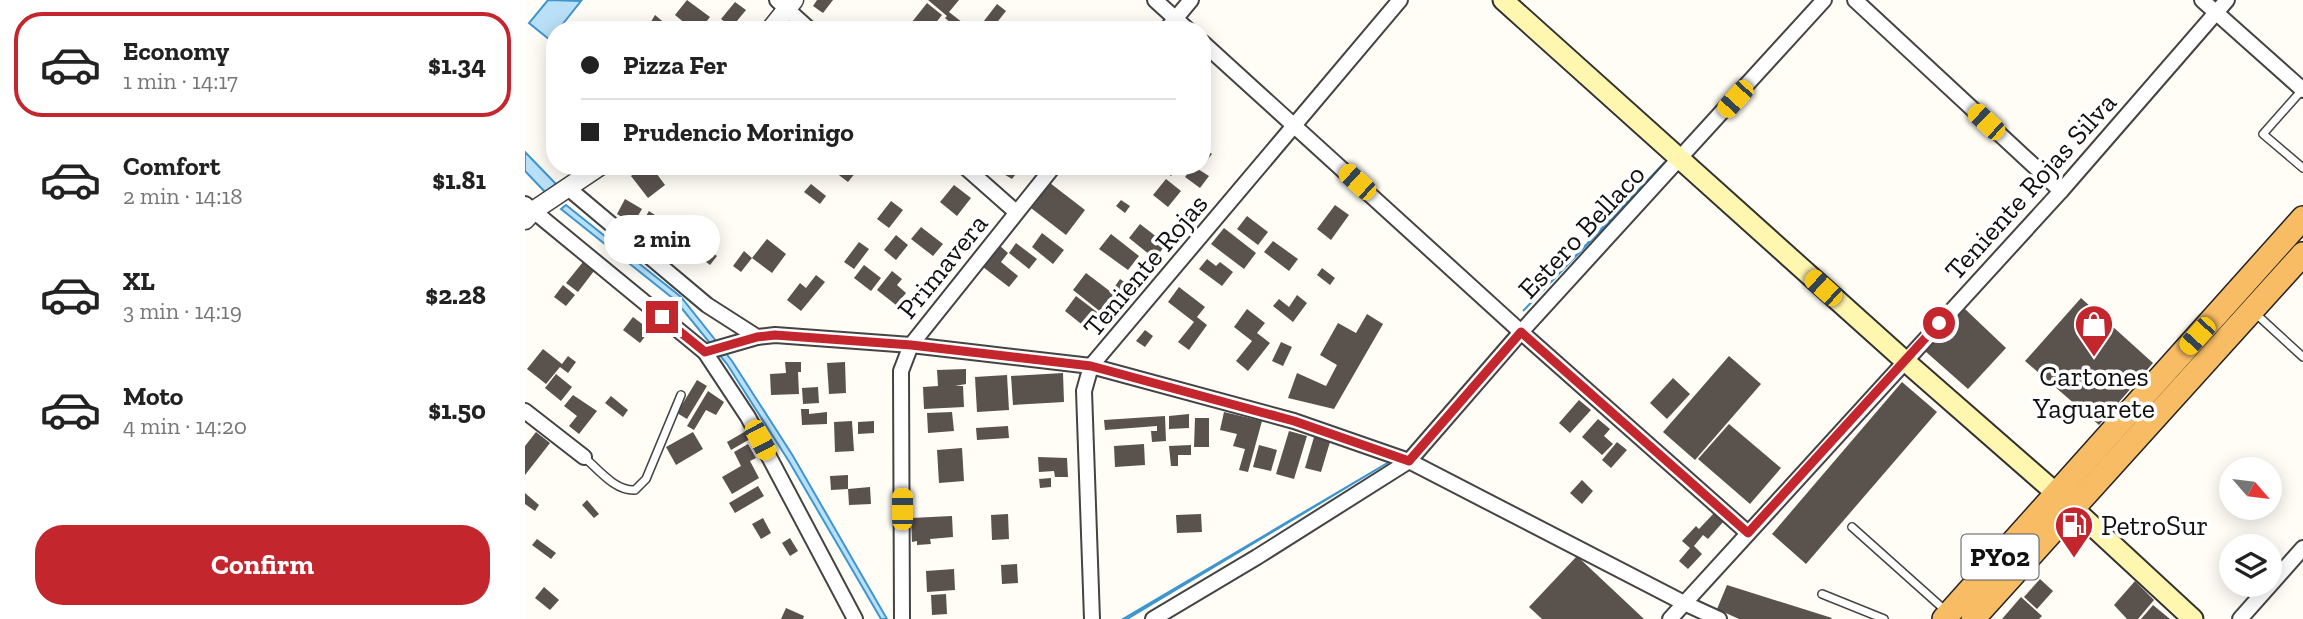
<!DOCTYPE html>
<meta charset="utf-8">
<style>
:root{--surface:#fff;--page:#f6f6f6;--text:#222;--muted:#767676;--line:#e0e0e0;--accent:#c4262e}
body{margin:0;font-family:"Zilla Slab",serif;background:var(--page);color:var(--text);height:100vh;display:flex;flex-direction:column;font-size:26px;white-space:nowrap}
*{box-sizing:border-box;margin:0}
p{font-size:23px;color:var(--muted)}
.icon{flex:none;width:38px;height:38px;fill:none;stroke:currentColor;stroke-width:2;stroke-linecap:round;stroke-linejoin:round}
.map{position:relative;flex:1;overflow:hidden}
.side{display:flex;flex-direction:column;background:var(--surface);width:525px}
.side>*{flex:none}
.hud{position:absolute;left:21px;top:21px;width:665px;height:154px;border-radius:28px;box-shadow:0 4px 18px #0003;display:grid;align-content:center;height:154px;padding:0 35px;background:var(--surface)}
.needle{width:46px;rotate:118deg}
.buttons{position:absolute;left:1694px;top:457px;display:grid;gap:14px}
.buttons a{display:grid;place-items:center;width:63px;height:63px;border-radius:50%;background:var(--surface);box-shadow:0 4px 18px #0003;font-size:35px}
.end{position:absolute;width:32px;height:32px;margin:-16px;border:9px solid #c4262e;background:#fff;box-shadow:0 0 0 4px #fff}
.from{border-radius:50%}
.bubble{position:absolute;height:49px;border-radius:24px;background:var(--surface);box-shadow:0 4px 18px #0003;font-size:23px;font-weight:800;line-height:49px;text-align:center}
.car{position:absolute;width:21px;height:42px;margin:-21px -10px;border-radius:9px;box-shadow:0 0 5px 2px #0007;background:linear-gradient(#f5c518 24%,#345 0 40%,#f5c518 0 76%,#345 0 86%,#f5c518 0)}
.hud b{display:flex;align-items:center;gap:24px;height:66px;font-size:26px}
.hud b+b{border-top:2px solid var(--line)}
.hud i{width:18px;height:18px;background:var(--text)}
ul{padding:12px 0 0;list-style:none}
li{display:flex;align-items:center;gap:21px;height:105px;margin:0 14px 10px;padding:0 21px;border:4px solid transparent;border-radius:28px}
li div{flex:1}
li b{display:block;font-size:26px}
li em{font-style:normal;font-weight:800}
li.on{border-color:var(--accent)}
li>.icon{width:63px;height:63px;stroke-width:1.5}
.cta{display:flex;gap:14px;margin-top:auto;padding:14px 35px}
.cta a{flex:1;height:80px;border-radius:28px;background:var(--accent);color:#fff;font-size:28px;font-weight:800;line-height:80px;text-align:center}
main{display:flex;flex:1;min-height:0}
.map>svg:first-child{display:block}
.water{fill:#b9e0f7;stroke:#3f96cf;stroke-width:2}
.building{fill:#5a524d}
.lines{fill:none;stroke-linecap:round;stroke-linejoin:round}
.service-casing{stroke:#444;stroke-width:10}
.minor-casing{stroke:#444;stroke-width:18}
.tertiary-casing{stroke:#444;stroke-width:21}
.secondary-casing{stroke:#333;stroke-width:23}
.trunk-casing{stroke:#222;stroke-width:26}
.service{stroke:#fff;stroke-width:7}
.minor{stroke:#fff;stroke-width:14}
.tertiary{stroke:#fff;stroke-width:18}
.secondary{stroke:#fff6b0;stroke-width:19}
.trunk{stroke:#f7bc64;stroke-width:23}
.route{stroke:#c4262e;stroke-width:9}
.labels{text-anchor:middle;stroke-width:7;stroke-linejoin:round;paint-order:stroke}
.shield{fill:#fff;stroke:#585858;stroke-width:2}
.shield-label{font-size:26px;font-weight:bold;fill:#111}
.street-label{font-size:28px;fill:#111;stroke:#fff}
.poi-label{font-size:28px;fill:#111;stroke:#fff}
</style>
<main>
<section class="side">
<ul>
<li class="on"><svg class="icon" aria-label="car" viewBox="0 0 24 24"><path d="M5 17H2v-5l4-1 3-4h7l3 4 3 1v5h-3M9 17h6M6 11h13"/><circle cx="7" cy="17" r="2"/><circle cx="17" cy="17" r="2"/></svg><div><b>Economy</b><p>1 min · 14:17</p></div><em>$1.34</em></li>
<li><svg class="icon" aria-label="car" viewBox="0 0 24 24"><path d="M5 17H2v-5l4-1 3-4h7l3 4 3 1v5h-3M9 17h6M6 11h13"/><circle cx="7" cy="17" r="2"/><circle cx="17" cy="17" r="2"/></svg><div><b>Comfort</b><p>2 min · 14:18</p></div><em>$1.81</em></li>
<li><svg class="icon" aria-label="car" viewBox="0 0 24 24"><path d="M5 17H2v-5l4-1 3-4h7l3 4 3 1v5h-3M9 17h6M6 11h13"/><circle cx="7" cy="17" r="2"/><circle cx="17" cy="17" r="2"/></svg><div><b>XL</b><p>3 min · 14:19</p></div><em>$2.28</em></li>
<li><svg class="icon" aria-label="car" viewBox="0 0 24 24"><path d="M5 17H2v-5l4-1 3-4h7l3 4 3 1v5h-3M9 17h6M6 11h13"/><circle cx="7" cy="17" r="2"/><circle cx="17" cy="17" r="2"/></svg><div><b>Moto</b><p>4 min · 14:20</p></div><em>$1.50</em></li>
</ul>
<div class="cta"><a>Confirm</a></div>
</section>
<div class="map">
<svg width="1778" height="619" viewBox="0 0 1778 619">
<rect width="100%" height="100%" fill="#fffdf5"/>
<g class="water">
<polygon points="23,0 56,1 33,30 30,30 25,40 4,23"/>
<polygon points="0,152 31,184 21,193 0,171"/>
<polygon points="1139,163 1140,164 998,311"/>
<polygon points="41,205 156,297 207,361 268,456 362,619 356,619 265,463 202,364 150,300 36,209"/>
<polygon points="864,462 602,619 598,619"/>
</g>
<g class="building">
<polygon points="162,0 185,17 175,30 168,30 150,15"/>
<polygon points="292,0 308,0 298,13 288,6"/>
<polygon points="403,0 434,0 424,12 447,30 421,30 426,23 420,18 422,16"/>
<polygon points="210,2 221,10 207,27 196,19"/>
<polygon points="402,3 417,15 405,30 386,30 383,27"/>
<polygon points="472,4 481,11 466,30 452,30"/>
<polygon points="130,15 148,30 121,30"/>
<polygon points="678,148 687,154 677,167 677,149"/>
<polygon points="119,166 126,166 140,185 123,198 106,176"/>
<polygon points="302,166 322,166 331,172 323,182"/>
<polygon points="465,166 497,166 487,179"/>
<polygon points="633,166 654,166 646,176"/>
<polygon points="668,166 684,176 675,188 660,177"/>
<polygon points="641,179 656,191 643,207 628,195"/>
<polygon points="525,183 560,210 541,235 506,208"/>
<polygon points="286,184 301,196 295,204 279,192"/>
<polygon points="429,185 446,198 432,216 415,202"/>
<polygon points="100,199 117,209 108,224 92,214"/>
<polygon points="596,200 605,206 600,213 591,206"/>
<polygon points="366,201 378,210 364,228 352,219"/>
<polygon points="810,205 824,215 806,240 792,229"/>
<polygon points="124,211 133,217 120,239 110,234"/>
<polygon points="722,216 743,232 733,245 712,229"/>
<polygon points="615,224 641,244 630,259 604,238"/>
<polygon points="396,227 418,244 408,256 386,239"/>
<polygon points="699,228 731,253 719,269 686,244"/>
<polygon points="517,233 539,250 528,264 507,247"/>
<polygon points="586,234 614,256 603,270 574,249"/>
<polygon points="371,235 383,245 371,260 359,250"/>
<polygon points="242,239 261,254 247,273 227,258 216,272 208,266 219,251 227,258"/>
<polygon points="748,241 773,259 764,271 739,252"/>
<polygon points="334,242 344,249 329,269 319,262"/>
<polygon points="491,243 512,259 504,269 484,253"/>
<polygon points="176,244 192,256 185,265 170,253"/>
<polygon points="474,245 483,253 476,262 493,276 484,287 458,267"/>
<polygon points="682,259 691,266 695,262 708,272 697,286 674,269"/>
<polygon points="58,262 69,271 53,292 41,283"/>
<polygon points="339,265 356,278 346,291 329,278"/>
<polygon points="797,268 810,278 805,285 792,275"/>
<polygon points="367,271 377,279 372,285 381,293 371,305 352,290"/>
<polygon points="561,273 586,292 595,279 605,286 595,299 591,296 577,313 548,290"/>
<polygon points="291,275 300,282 276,311 262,300 275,283 281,288"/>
<polygon points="38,285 50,295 41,306 29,297"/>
<polygon points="654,287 680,307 672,317 682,325 664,350 653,342 669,322 643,302"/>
<polygon points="772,295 782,303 768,322 748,306 754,299 764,307"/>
<polygon points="551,296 572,312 560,327 540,311"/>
<polygon points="1556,298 1628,363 1574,425 1500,361"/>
<polygon points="722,309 740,323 732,333 745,343 723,371 711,361 727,341 709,327"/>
<polygon points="1440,309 1481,348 1443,389 1400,351"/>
<polygon points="842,314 858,324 809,409 763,398 772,373 801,386 812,365 795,355 813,323 831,333"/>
<polygon points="108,317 125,330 115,343 98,330"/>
<polygon points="620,330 628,336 620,347 611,341"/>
<polygon points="756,342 767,347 758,366 747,361"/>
<polygon points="18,349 37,364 43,356 51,362 43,373 35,367 21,384 2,369"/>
<polygon points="1204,356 1236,384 1170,460 1138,432"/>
<polygon points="260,362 276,362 276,372 273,372 274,394 246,395 245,374 261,373"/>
<polygon points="320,362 321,393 304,394 302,363"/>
<polygon points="441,369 441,384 430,386 438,386 439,407 399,409 398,387 413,386 412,370"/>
<polygon points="538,373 539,402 488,405 486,376"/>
<polygon points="31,374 47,387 36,401 20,388"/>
<polygon points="482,375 484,410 452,412 450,377"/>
<polygon points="1148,378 1165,394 1142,419 1125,403"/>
<polygon points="172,380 182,386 162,419 152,413"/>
<polygon points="1377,382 1412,412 1281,564 1247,534"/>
<polygon points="293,387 294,403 278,404 277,388"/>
<polygon points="183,391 199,402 191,415 181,410 169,430 162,426"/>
<polygon points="48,395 72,411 54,434 44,426 52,416 39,406"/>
<polygon points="86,396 103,410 98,417 80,403"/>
<polygon points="1054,400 1066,410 1045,433 1034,423"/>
<polygon points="276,409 284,409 284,414 302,412 302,424 277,425"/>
<polygon points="427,412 429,431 403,433 402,413"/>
<polygon points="699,412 737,421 723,472 714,470 720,449 708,446 712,434 695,430"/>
<polygon points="664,414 664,428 644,429 644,416"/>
<polygon points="640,416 641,441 627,442 626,431 632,431 632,426 580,430 579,420"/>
<polygon points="670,418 684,418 684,447 669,447"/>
<polygon points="1073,419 1085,429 1079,436 1088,444 1077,455 1057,437"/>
<polygon points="327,421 329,451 310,452 309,422"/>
<polygon points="349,421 349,433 333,434 333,422"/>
<polygon points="1204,424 1256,468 1225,504 1173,459"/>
<polygon points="483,426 484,438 452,440 451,428"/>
<polygon points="221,431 225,439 206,450 202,442"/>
<polygon points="764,431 782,436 769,479 751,474"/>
<polygon points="11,432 25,443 0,475 0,446"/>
<polygon points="168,432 178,449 151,465 141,447"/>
<polygon points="789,437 805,442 796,472 780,468"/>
<polygon points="1092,442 1102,450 1086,468 1077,460"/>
<polygon points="223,444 231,458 225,461 234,478 207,494 197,477 216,466 209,452"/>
<polygon points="619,444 620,465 590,467 589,446"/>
<polygon points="666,445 666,455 653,455 653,466 646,466 644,446"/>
<polygon points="734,445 752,450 746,471 728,467"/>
<polygon points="437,448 439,481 414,483 412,450"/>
<polygon points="513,457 542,458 543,477 530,477 529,471 514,472"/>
<polygon points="323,475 323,489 345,487 346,504 324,505 323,489 306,490 305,476"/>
<polygon points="526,478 526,487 515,488 514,479"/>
<polygon points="1057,480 1068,491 1057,504 1045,493"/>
<polygon points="233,486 239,496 210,513 204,503"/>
<polygon points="0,493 14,505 10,511 0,504"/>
<polygon points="62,500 74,514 69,518 57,505"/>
<polygon points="1190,512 1199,521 1183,539 1178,535 1169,546 1177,554 1163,569 1154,561 1165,548 1157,541 1171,526 1174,529"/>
<polygon points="483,514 484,539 467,540 466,515"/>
<polygon points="676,514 677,532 652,533 651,515"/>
<polygon points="427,516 428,537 405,539 406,544 392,545 392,541 387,542 386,518"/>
<polygon points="238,518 246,533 236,539 227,524"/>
<polygon points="265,538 273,551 265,556 257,543"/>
<polygon points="12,539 31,553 26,559 7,545"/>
<polygon points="1052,556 1119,619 1017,619 1004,607"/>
<polygon points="492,564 493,583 477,584 476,565"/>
<polygon points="429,569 430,590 402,592 401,571"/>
<polygon points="1515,579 1528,591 1512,609 1499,597"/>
<polygon points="1610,581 1629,600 1613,619 1602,619 1589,605"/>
<polygon points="1202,585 1307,618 1306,619 1214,619 1192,609"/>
<polygon points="19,587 34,600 25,610 10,598"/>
<polygon points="421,594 422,614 407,615 406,595"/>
<polygon points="1496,597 1517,616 1514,619 1477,619"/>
<polygon points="1628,605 1645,619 1616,619"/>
<polygon points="261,608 279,616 278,619 256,619"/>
</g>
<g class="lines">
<g class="service-casing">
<g id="service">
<polyline points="1777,90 1738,134 1778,168"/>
<polyline points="1730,313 1778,357"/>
<path d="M59,457c15,13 31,34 51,33l11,-11 35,-84"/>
<polyline points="1327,527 1421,611"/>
<polyline points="1297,594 1359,619"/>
</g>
</g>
<g class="minor-casing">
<g id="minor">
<polyline points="252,0 285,30"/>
<polyline points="630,0 663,30"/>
<polyline points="1330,0 1536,191"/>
<polyline points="1677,0 1778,90"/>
<polyline points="641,30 666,0"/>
<polyline points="677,42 996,332 1223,533"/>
<polyline points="439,166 491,212"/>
<polyline points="43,188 182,305 232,337 250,335 386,345 566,366 769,421 884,461 1159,603 1194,619"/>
<polyline points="0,204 180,352 223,417 330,619"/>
<polyline points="180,352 232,337"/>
<polyline points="0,411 59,457"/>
<polyline points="377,619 376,371 386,345 529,166"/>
<polyline points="567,619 559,391 566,366 875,0"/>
<polyline points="628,619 732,557 884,461 996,332 1299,0"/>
<polyline points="1145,619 1536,191 1702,0"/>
<polyline points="1715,619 1778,548"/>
</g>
</g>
<g class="tertiary-casing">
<g id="tertiary">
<polyline points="245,30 269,0"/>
<polyline points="0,220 8,211 75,166"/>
</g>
</g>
<g class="secondary-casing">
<polyline id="secondary" points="978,0 1380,361 1548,508 1668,619"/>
</g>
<g class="trunk-casing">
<g id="trunk">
<polyline points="1419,619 1778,218"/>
<polyline points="1448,619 1778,254"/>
</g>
</g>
<use href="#service" class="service"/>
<use href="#minor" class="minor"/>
<use href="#tertiary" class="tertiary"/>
<use href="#secondary" class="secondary"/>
<use href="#trunk" class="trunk"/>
</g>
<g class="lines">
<polyline class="route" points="137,317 180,352 232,337 250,335 386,345 566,366 769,421 884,461 996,332 1223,533 1414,323"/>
</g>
<defs>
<g id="shop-pin" transform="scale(2.0125)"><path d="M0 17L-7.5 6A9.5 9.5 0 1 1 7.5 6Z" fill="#c4262e" stroke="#fff"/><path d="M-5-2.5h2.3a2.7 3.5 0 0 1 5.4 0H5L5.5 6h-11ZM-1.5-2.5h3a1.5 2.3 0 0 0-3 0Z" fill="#fff"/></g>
<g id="fuel-pin" transform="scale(2.0125)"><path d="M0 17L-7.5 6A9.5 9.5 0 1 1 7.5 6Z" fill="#c4262e" stroke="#fff"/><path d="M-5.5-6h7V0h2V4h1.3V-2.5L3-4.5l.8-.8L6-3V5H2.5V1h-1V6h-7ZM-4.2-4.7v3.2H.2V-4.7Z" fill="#fff"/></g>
</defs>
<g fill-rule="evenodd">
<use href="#shop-pin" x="1569" y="324"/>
<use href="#fuel-pin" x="1549" y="525"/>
</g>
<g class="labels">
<rect class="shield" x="1436.5" y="534.5" width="77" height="45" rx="5"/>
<g class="shield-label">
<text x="1475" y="566">PY02</text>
</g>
<g class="street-label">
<text transform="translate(1505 186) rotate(-48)" y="10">Teniente Rojas Silva</text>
<text transform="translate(1056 231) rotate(-47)" y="10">Estero Bellaco</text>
<text transform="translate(620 265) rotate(-50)" y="10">Teniente Rojas</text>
<text transform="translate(417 266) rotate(-51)" y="10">Primavera</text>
</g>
<g class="poi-label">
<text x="1569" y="386">Cartones<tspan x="1569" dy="32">Yaguarete</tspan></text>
<text x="1576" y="535" text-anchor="start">PetroSur</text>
</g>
</g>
</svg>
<div class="buttons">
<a><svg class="needle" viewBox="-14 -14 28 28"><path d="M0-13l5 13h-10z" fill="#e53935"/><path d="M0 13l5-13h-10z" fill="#767676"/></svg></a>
<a><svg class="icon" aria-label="layers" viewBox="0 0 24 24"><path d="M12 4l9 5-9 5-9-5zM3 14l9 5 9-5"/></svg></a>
</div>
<i class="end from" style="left:1414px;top:323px"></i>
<i class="end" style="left:137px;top:317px"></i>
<div class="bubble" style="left:79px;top:215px;width:116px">2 min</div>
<i class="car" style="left:1210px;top:99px;rotate:222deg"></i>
<i class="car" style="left:1461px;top:122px;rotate:313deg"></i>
<i class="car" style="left:832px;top:182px;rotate:312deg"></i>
<i class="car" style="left:1298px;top:288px;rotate:312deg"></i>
<i class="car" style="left:1672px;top:336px;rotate:222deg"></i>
<i class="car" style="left:235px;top:440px;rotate:152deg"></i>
<i class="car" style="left:377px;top:509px;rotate:0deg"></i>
<div class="hud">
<b><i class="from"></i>Pizza Fer</b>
<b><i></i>Prudencio Morinigo</b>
</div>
</div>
</main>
